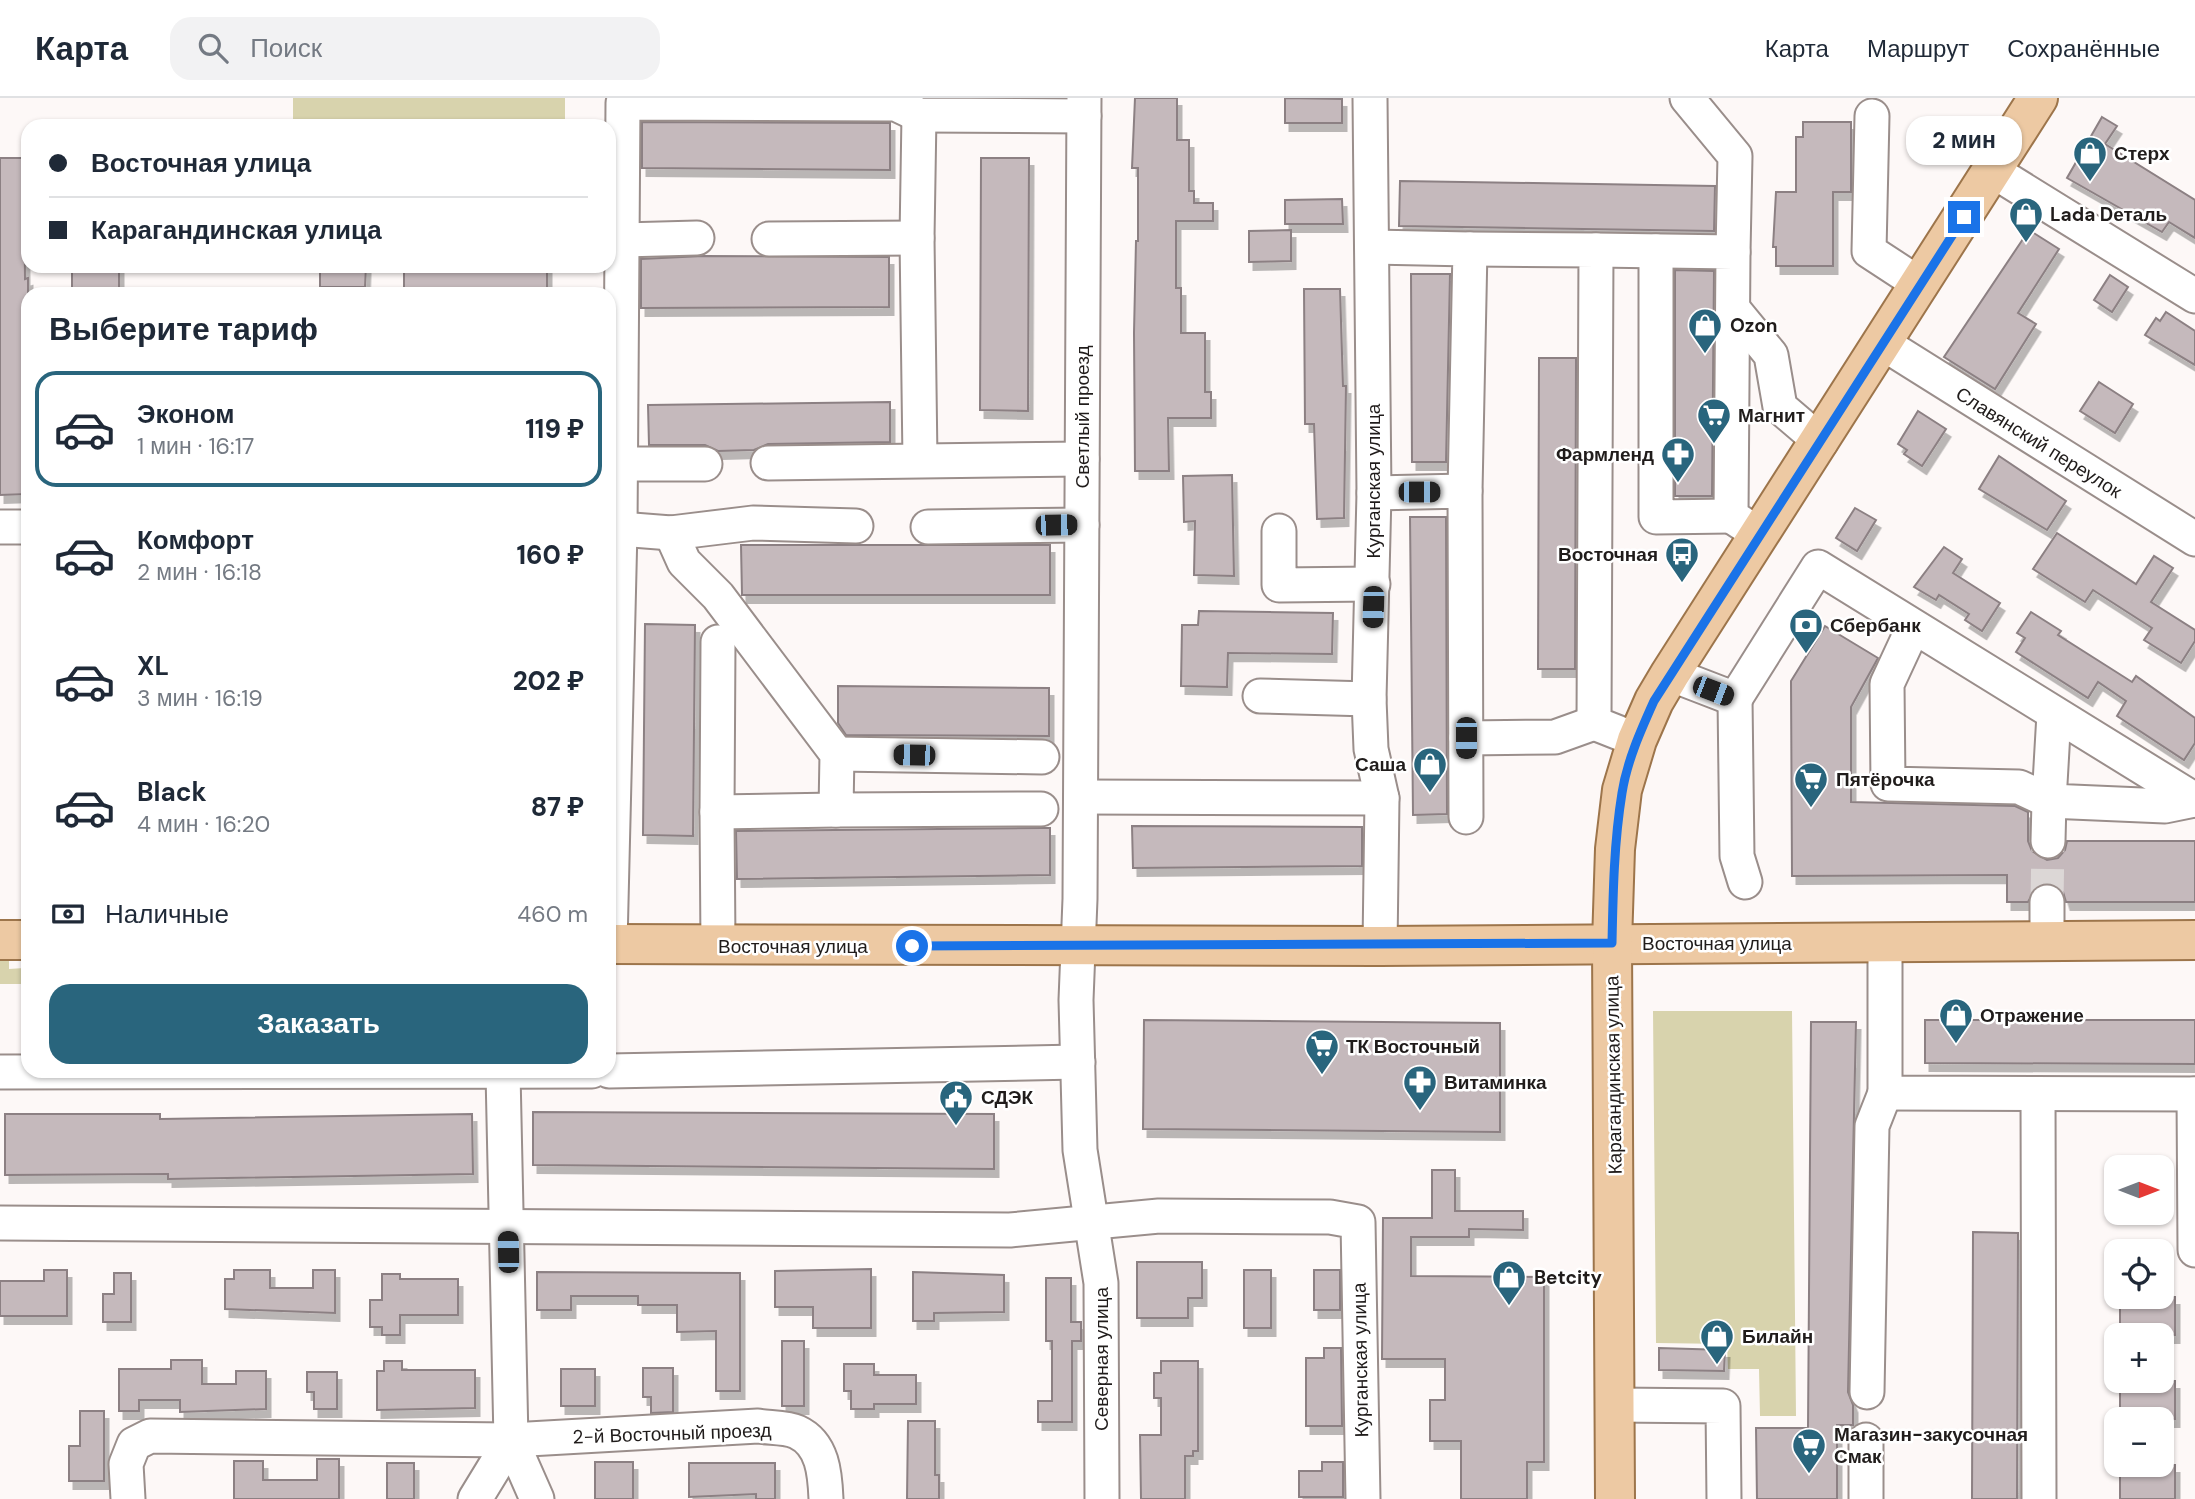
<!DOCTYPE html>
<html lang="ru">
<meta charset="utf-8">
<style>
:root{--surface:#fff;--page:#f2f2f3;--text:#1f2937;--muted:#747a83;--line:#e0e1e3;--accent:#29657d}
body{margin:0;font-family:"DM Sans",sans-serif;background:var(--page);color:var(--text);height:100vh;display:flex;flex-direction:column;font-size:26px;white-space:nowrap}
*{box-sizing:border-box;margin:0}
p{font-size:23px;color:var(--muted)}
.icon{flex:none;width:38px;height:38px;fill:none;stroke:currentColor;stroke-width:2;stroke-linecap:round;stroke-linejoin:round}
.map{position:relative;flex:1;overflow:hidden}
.sheet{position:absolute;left:21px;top:189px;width:595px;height:791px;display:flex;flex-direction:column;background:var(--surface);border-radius:21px;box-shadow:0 2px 5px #0004}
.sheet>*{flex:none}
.banner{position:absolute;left:21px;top:21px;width:595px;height:154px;border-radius:21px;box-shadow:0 2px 5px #0004;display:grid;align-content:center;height:154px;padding:0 28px;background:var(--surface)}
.needle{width:46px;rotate:90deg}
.buttons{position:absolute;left:2104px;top:1057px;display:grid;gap:14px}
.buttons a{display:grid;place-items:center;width:70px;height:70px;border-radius:14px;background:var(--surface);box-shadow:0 2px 5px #0004;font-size:35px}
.end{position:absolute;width:32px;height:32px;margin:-16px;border:9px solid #1a73e8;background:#fff;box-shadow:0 0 0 4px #fff}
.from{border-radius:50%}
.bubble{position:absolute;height:49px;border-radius:21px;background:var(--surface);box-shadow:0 2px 5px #0004;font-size:23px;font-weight:800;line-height:49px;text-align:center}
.car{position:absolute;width:21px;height:42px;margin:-21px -10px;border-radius:9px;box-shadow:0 0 5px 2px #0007;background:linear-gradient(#222 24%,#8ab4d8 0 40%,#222 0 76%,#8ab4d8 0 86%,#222 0)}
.banner b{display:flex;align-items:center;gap:24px;height:66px;font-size:26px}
.banner b+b{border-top:2px solid var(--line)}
.banner i{width:18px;height:18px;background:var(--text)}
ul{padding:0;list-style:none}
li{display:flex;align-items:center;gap:21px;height:116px;margin:0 14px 10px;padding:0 14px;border:4px solid transparent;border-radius:21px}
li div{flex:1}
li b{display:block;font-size:26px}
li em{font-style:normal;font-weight:800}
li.selected{border-color:var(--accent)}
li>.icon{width:63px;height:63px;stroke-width:1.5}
h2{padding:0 28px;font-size:32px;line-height:84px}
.pay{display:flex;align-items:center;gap:18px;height:77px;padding:0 28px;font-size:26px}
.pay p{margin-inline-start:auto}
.primary-button{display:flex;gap:14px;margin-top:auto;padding:14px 28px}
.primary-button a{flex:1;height:80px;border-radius:21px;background:var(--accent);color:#fff;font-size:28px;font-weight:800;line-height:80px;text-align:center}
header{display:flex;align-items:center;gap:42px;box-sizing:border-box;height:98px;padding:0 35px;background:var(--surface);border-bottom:2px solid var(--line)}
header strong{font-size:33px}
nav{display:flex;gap:38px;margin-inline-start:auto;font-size:24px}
.search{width:490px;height:63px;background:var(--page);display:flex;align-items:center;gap:18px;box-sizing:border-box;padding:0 24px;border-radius:21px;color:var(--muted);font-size:26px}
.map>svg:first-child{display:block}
.green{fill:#d8d3ad}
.building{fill:#c5b9bc;stroke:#8c8083;stroke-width:2;filter:url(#shadow)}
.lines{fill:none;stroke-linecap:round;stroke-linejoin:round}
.minor-tunnel{stroke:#dcd7d6;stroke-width:33;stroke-dasharray:33 17;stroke-linecap:butt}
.minor-casing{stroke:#9a8e8b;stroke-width:37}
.major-casing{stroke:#9d754b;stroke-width:42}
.minor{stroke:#fff;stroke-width:33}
.major{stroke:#edc9a3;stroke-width:38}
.route{stroke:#1a73e8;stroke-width:9}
.labels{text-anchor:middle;stroke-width:5;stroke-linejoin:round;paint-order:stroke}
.poi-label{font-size:19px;font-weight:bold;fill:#201c1b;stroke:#fff;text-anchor:start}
.street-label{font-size:19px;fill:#201c1b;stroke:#fff}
</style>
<header>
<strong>Карта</strong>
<div class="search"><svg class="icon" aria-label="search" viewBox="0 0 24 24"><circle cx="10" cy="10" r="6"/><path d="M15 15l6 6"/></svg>Поиск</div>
<nav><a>Карта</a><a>Маршрут</a><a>Сохранённые</a></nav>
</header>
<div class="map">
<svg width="2195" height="1401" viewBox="0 0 2195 1401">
<defs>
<filter id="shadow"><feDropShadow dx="4.5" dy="8" stdDeviation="0" flood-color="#0004"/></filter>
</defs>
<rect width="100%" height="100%" fill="#fdf8f7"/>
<g class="green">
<rect x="293" y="0" width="272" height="28"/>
<polygon points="0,857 9,857 9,871 24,870 24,886 0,886"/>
<polygon points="1653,913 1792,913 1796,1318 1760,1318 1759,1271 1728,1271 1727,1246 1656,1245"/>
</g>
<g class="building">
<polygon points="1135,0 1177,0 1177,42 1189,42 1189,93 1194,93 1194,105 1213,105 1213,123 1176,123 1176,190 1181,190 1181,235 1205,235 1205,294 1211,294 1211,320 1168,320 1169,373 1135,373 1134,235 1136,143 1138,143 1138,70 1132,70"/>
<polygon points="1285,0 1342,1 1342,25 1285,25"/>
<polygon points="2102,19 2117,28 2105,46 2195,102 2195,140 2169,124 2162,134 2067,80"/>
<polygon points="642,24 890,25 890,72 642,70"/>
<polygon points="1803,24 1851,24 1851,94 1833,94 1833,168 1776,168 1776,149 1773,149 1776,94 1796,94 1796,39 1803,39"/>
<polygon points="0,60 24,60 25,181 28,180 28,222 25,222 28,396 0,397"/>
<polygon points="981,60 1029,60 1028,313 980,312"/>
<polygon points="1400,83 1715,88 1714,133 1399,128"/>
<polygon points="1342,101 1343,126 1285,126 1285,102"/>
<polygon points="1291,132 1291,163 1249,164 1249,133"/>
<polygon points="2029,132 2059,151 2018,215 2036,226 1995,291 1944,259"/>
<polygon points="703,158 889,159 889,209 641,210 641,161"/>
<rect x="72" y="168" width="47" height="28"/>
<polygon points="320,168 366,168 365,189 320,189"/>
<rect x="404" y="168" width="143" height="28"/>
<polygon points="1675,172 1714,173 1712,398 1675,398"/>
<polygon points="1411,176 1450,176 1446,364 1412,364"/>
<polygon points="2110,177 2128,189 2112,214 2094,202"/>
<polygon points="1304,191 1340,191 1343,288 1346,288 1344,420 1317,421 1314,326 1305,326"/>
<polygon points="2166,214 2195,233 2195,267 2145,237 2156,220 2160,223"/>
<polygon points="1539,260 1576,260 1575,571 1538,571"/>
<polygon points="2099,284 2133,306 2115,335 2080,313"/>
<polygon points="890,304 890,344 768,346 754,352 718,353 705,347 649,347 648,307"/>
<polygon points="1918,313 1946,331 1922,368 1904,356 1907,352 1898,346"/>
<polygon points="1999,358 2066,403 2047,432 1979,391"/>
<polygon points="1232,377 1234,478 1194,477 1195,423 1184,424 1183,378"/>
<polygon points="1855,410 1876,422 1857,453 1836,440"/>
<polygon points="1410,419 1446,419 1447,716 1413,717"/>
<polygon points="2057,435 2136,486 2154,458 2173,470 2151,504 2195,532 2195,543 2181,565 2144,542 2152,530 2093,492 2085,504 2033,471"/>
<polygon points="741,447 1050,447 1050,497 742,497"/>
<polygon points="1944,449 1962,461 1953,475 2000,505 1982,533 1965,522 1969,516 1939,497 1936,502 1914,489"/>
<polygon points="1199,513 1333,515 1332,556 1228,555 1227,589 1181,588 1182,527 1198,527"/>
<polygon points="2031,514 2061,533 2058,537 2132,584 2136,578 2195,620 2195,645 2184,662 2117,618 2126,603 2098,584 2088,600 2016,554 2025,540 2017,535"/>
<polygon points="645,526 695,527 693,738 643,737"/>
<polygon points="1825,528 1878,560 1851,609 1851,704 2015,708 2028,714 2028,743 2032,753 2047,762 2058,760 2065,752 2067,743 2195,743 2195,804 2066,804 2063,794 2048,785 2037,788 2028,804 2007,804 2007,777 1792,778 1791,583"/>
<polygon points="838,588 1049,590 1049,638 846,637 838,625"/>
<polygon points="1132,728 1362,729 1362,768 1133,770"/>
<polygon points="1043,730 1050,730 1050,777 737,781 736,733"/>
<polygon points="1144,922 1500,925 1500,1034 1143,1031"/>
<polygon points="1925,922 2195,922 2195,966 1925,965"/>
<polygon points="1811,924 1856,924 1848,1294 1853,1307 1853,1327 1837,1327 1837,1401 1757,1401 1756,1330 1808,1330"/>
<polygon points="533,1014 994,1016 994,1071 533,1067"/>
<polygon points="5,1016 160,1016 160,1021 472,1016 473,1076 168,1081 168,1076 5,1077"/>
<polygon points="1432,1072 1455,1072 1455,1113 1523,1113 1523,1132 1469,1131 1469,1139 1411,1139 1411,1178 1544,1179 1544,1364 1527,1364 1527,1401 1461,1401 1461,1343 1430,1343 1430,1302 1445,1302 1445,1261 1382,1261 1383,1120 1432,1120"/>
<polygon points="1973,1134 2018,1135 2017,1401 1972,1401"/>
<polygon points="1137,1164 1202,1164 1202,1200 1188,1200 1188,1220 1137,1220"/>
<polygon points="871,1171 871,1230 813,1230 813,1209 775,1209 775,1173"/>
<polygon points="44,1172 67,1172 67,1218 0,1218 0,1183 44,1183"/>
<polygon points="234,1172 270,1172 270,1190 313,1190 313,1172 335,1172 335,1215 225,1211 225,1181 234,1181"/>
<rect x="1244" y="1172" width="27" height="58"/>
<rect x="1314" y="1172" width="26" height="40"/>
<polygon points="537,1174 740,1175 740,1293 716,1293 716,1233 677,1234 677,1207 638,1207 638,1198 571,1198 571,1212 537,1212"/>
<polygon points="913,1174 1004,1177 1004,1214 934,1215 934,1223 913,1223"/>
<polygon points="114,1175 131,1175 131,1224 103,1224 103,1196 114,1196"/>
<polygon points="382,1176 400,1176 400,1181 458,1181 458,1217 400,1217 400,1237 382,1237 382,1229 370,1229 370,1202 382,1202"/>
<polygon points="1046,1180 1071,1180 1071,1224 1081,1224 1081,1243 1072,1243 1072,1324 1038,1324 1038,1303 1052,1303 1052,1243 1046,1243"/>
<rect x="2120" y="1199" width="55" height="38"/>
<rect x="782" y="1243" width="22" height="65"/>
<polygon points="1324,1250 1341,1250 1342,1328 1306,1328 1306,1260 1324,1260"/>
<polygon points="1659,1250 1725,1252 1724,1273 1659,1272"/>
<polygon points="171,1262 202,1262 202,1286 236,1286 236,1273 266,1273 266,1311 180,1314 180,1302 139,1302 139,1313 119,1313 119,1271 171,1271"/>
<polygon points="384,1263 402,1263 402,1272 475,1272 475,1310 377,1312 377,1273 384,1273"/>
<polygon points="1161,1263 1198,1263 1198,1353 1193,1353 1193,1358 1185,1358 1185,1401 1141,1401 1140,1337 1161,1337 1161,1300 1154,1300 1154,1275 1161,1275"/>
<polygon points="844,1266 874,1266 874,1277 916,1277 916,1306 874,1306 874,1311 851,1311 851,1293 844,1293"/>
<polygon points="643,1270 673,1270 673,1314 651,1315 651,1299 643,1299"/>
<rect x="561" y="1271" width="34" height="37"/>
<polygon points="307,1274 337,1274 337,1311 314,1311 314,1294 307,1294"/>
<rect x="2120" y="1283" width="55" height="38"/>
<polygon points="80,1313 104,1313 104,1383 69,1383 69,1348 80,1348"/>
<polygon points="908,1323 935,1323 935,1377 939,1377 939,1401 907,1401"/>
<polygon points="317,1361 339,1361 339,1401 234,1401 234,1363 263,1363 263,1382 317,1382"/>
<rect x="595" y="1364" width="38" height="37"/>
<polygon points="1322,1364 1343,1364 1343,1399 1299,1399 1299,1373 1322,1373"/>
<rect x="387" y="1365" width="27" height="36"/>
<polygon points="689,1365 775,1365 775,1401 756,1401 756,1396 689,1399"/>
<rect x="2120" y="1367" width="55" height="34"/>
</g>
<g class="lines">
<polyline class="minor-tunnel" points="2047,804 2048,743"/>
<g class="minor-casing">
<g id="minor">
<polyline points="1084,0 1080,801 1076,902 1080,1052 1101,1185 1102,1401"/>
<polyline points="1370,0 1374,395 1369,601 1371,651 1382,700 1380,848"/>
<polyline points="1687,0 1735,58 1733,154"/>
<polyline points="919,17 917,140 920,362"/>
<polyline points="1872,18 1869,153 1921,187"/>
<polyline points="1993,73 2195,198"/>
<polyline points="769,141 917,140"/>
<polyline points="623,142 697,140"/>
<polyline points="1372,149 1470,151 1465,393"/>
<polyline points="1470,151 1596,152 1594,625 1637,642"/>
<polyline points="1596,152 1733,154 1731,418 1760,437"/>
<polyline points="1656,153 1656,419 1731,418"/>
<polyline points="1734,212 1771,257 1780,309 1821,344"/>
<polyline points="1884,246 2195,441"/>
<polyline points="768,365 1082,361"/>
<polyline points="620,366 705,366"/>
<polyline points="1374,395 1465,393 1466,719"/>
<polyline points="0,429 28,429"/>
<polyline points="928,429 1082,427"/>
<polyline points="620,431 671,435 753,425 856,428"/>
<polyline points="1279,433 1279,487 1373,486"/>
<polyline points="671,435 684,464 718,498 837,656 836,712 1041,711"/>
<polyline points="1913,530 1887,586 1888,686 2019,689 2049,703 2048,743"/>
<polyline points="1670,576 1735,601 1818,469 2195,702"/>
<polyline points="1260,598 1369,601"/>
<polyline points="1735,601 1737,758 1745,784"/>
<polyline points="2054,616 2049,703 2165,708 2194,702"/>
<polyline points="1466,640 1555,639 1594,625"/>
<polyline points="837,656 1042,659"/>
<polyline points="1081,699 1382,700"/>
<polyline points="717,714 718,544"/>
<polyline points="2047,843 2047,804"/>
<polyline points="1885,844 1885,995 2195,996"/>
<polyline points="610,846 620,431 623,5 896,6 919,17 1084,18"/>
<polyline points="718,848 717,714 836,712"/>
<polyline points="609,973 1078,964"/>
<polyline points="0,974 592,973"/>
<polyline points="503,975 511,1342 537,1401"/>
<polyline points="2038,996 2039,1401"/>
<polyline points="2194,996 2195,1152"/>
<polyline points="0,1125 1010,1132 1159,1118 1330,1119 1358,1124 1363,1401"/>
<polyline points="1867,1294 1872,1028 1885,995"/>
<polyline points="1615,1307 1723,1308 1724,1401"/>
<polyline points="1866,1342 1866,1401"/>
<path d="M128,1401l-2,-35 8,-20 16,-8 361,4 247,-14c12,2 28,1 39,6 26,12 28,42 29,67"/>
<polyline points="475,1401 511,1342"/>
</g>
</g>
<g class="major-casing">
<g id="major">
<polyline points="0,842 28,842"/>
<polyline points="609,846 1380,848 2195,842"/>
<polyline points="1615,1401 1612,845 1615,751 1622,692 1637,642 1654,603 1670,576 2038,0"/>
</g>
</g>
<use href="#minor" class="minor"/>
<use href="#major" class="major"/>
</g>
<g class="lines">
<path class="route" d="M912,848l700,-3c1,-50 2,-101 10,-150 5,-32 19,-63 32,-92l310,-484"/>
</g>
<defs>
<g id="shop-pin" transform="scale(1.75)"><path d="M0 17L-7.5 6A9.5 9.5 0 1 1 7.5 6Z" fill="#29657d" stroke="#fff"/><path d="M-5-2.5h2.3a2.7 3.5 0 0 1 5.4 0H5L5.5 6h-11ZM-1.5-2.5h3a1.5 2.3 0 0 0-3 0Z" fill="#fff"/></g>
<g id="supermarket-pin" transform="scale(1.75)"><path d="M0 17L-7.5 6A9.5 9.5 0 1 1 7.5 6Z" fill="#29657d" stroke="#fff"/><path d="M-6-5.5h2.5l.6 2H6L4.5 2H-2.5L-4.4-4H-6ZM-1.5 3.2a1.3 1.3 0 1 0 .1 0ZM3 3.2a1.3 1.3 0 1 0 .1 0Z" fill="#fff"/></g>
<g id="pharmacy-pin" transform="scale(1.75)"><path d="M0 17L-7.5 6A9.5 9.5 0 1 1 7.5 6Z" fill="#29657d" stroke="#fff"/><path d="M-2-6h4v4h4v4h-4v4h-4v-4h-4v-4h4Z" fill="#fff"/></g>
<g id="bus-pin" transform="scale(1.75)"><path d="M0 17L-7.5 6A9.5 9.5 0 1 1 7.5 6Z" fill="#29657d" stroke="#fff"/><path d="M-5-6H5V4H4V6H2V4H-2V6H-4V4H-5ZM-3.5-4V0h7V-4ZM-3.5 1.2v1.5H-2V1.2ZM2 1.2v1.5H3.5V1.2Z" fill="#fff"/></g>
<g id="bank-pin" transform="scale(1.75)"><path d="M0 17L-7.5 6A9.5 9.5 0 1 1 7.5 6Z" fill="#29657d" stroke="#fff"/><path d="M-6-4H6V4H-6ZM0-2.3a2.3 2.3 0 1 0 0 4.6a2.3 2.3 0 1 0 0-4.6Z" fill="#fff"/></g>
<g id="civic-pin" transform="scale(1.75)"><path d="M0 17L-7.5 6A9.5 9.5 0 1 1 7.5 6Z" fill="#29657d" stroke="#fff"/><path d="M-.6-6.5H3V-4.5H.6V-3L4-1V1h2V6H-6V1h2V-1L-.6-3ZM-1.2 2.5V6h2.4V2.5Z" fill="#fff"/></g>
</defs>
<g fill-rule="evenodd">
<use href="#shop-pin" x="2090" y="55"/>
<use href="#shop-pin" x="2026" y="116"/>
<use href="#shop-pin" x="1705" y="227"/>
<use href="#supermarket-pin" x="1714" y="317"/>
<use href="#pharmacy-pin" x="1678" y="356"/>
<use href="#bus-pin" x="1682" y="456"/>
<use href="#bank-pin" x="1806" y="527"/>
<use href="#shop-pin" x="1430" y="666"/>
<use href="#supermarket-pin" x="1811" y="681"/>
<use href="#shop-pin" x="1956" y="917"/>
<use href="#supermarket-pin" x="1322" y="948"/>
<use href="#pharmacy-pin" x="1420" y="984"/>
<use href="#civic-pin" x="956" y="999"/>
<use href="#shop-pin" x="1509" y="1179"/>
<use href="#shop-pin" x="1717" y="1238"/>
<use href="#supermarket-pin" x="1809" y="1347"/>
</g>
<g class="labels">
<g class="poi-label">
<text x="2114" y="62">Стерх</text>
<text x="2050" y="123">Lada Dеталь</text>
<text x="1730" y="234">Ozon</text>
<text x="1738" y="324">Магнит</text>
<text x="1654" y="363" text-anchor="end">Фармленд</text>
<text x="1658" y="463" text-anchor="end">Восточная</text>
<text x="1830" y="534">Сбербанк</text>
<text x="1406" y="673" text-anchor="end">Саша</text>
<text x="1836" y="688">Пятёрочка</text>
<text x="1980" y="924">Отражение</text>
<text x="1346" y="955">ТК Восточный</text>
<text x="1444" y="991">Витаминка</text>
<text x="981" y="1006">СДЭК</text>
<text x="1534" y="1186">Betcity</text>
<text x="1742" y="1245">Билайн</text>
<text x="1834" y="1343">Магазин-закусочная<tspan x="1834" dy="22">Смак</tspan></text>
</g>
<g class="street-label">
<text transform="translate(1082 319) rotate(-90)" y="7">Светлый проезд</text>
<text transform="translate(2039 344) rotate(32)" y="7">Славянский переулок</text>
<text transform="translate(1373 383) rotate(-90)" y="7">Курганская улица</text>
<text x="1717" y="852">Восточная улица</text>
<text x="793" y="855">Восточная улица</text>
<text transform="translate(1613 977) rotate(-91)" y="7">Карагандинская улица</text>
<text transform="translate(1101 1261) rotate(-90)" y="7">Северная улица</text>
<text transform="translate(1360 1262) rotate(-91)" y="7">Курганская улица</text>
<text transform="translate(672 1335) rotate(-2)" y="7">2-й Восточный проезд</text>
</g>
</g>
</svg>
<div class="buttons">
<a><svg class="needle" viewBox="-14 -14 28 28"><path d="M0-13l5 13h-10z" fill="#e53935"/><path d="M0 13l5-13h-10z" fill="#747a83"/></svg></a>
<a><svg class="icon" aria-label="locate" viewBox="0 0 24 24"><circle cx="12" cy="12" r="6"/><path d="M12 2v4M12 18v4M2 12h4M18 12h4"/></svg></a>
<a>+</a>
<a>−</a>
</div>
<i class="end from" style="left:912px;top:848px"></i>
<i class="end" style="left:1964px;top:119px"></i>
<div class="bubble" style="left:1906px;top:18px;width:116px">2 мин</div>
<i class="car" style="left:1419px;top:394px;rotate:90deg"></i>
<i class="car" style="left:1056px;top:427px;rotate:89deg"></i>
<i class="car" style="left:1373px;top:509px;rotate:182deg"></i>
<i class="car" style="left:1713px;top:593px;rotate:111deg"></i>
<i class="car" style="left:1466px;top:640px;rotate:180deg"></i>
<i class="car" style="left:914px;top:657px;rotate:271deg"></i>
<i class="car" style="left:508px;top:1154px;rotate:359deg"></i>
<div class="banner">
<b><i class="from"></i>Восточная улица</b>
<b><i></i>Карагандинская улица</b>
</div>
<section class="sheet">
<h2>Выберите тариф</h2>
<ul>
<li class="selected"><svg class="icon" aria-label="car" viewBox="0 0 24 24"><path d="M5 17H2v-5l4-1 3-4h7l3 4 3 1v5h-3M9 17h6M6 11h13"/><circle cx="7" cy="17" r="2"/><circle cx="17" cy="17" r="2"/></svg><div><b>Эконом</b><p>1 мин · 16:17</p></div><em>119 ₽</em></li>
<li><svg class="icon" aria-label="car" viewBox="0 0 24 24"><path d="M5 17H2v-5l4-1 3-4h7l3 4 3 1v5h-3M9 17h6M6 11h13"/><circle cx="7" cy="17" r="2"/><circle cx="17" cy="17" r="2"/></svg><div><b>Комфорт</b><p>2 мин · 16:18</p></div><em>160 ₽</em></li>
<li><svg class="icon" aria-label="car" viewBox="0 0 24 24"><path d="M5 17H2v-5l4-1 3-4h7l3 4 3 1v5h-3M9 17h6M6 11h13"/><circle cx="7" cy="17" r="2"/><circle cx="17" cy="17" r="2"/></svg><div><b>XL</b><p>3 мин · 16:19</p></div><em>202 ₽</em></li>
<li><svg class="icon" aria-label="car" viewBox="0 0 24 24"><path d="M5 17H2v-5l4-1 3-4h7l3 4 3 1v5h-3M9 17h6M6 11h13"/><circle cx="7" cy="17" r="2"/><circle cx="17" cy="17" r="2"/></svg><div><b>Black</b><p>4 мин · 16:20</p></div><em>87 ₽</em></li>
</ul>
<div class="pay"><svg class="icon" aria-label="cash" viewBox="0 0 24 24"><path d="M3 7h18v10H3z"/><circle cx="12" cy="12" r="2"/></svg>Наличные<p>460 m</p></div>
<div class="primary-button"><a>Заказать</a></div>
</section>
</div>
